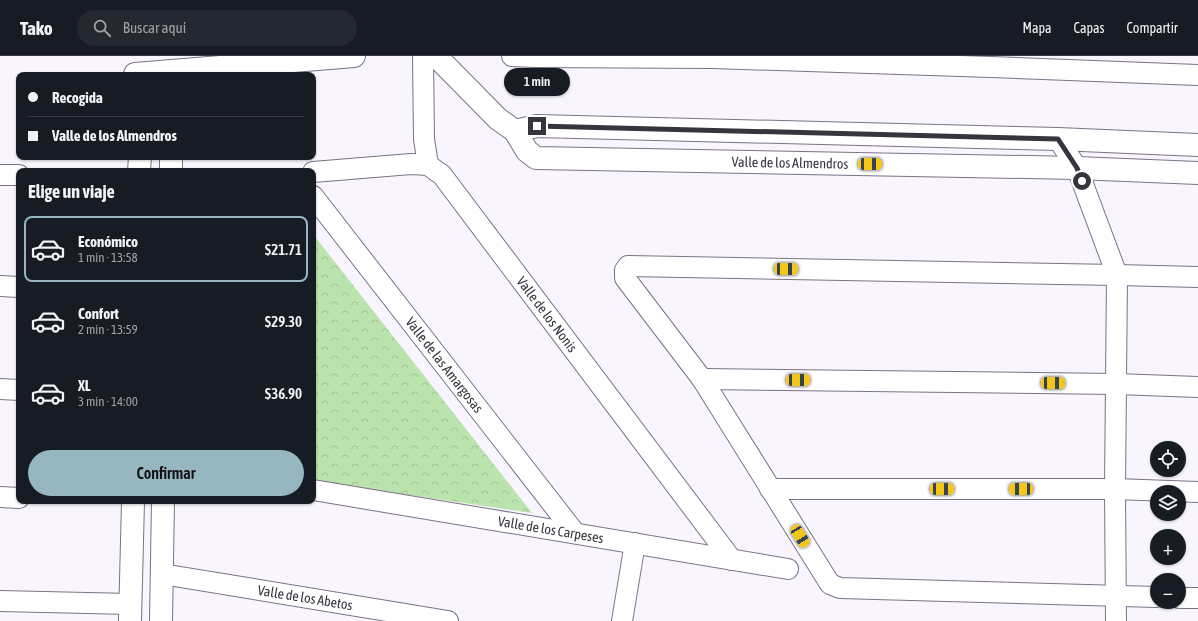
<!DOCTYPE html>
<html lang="es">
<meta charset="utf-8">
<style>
:root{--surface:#171b24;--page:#242831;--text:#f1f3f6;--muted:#9ea1a6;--line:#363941;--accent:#97b7c0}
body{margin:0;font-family:"Asap Condensed",sans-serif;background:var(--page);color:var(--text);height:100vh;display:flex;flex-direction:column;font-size:15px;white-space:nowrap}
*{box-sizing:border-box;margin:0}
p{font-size:13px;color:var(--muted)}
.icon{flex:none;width:22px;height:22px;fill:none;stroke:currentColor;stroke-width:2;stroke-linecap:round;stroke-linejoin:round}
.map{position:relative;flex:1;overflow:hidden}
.side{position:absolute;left:16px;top:112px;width:300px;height:336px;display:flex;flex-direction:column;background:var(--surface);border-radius:8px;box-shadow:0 1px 3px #0004}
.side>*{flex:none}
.hud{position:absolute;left:16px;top:16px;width:300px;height:88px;border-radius:8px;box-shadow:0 1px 3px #0004;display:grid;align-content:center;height:88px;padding:0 12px;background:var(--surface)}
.fabs{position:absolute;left:1150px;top:385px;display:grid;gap:8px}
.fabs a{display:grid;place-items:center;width:36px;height:36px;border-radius:50%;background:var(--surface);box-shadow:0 1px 3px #0004;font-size:20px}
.end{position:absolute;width:18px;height:18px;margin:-9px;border:5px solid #38343d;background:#fff;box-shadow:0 0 0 2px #fff}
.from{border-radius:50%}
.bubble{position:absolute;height:28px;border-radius:14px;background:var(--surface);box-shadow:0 1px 3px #0004;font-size:13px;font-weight:600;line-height:28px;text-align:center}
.car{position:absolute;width:12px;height:24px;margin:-12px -6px;border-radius:5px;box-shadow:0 0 3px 1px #0007;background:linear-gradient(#f5c518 24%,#345 0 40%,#f5c518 0 76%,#345 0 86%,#f5c518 0)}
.hud b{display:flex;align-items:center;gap:14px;height:38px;font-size:15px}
.hud b+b{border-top:1px solid var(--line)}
.hud i{width:10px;height:10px;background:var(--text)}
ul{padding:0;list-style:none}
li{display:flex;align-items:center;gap:12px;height:66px;margin:0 8px 6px;padding:0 4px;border:2px solid transparent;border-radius:8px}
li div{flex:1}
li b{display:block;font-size:15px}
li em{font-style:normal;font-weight:600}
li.active{border-color:var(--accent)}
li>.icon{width:36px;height:36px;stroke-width:1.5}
h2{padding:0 12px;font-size:18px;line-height:48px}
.action{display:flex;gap:8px;margin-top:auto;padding:8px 12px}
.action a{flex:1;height:46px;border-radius:24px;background:var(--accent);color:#111;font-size:16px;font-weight:600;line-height:46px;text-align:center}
header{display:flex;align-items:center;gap:24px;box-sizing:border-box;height:56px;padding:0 20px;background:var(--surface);border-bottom:1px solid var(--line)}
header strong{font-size:19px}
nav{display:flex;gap:22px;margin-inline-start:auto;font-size:14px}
.search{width:280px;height:36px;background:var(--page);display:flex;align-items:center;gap:10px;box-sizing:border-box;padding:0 14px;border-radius:22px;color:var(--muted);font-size:15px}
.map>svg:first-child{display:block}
.park{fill:url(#park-crowns)}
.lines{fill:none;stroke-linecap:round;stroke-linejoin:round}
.street-casing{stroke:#7b7286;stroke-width:22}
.secondary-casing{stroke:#7b7286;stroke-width:24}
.street{stroke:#fff;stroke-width:20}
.secondary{stroke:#fff;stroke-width:22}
.route{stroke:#38343d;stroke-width:5}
.labels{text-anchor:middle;stroke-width:3;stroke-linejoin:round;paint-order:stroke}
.street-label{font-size:14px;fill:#38343d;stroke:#fff}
</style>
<header>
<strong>Tako</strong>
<div class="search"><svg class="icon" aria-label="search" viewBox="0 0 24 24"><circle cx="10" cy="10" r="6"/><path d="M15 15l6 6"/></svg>Buscar aquí</div>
<nav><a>Mapa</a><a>Capas</a><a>Compartir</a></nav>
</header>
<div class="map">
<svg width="1198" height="565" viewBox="0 0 1198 565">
<defs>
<pattern id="park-crowns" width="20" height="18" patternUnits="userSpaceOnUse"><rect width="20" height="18" fill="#bbe3ad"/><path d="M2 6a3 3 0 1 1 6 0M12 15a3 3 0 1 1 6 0" fill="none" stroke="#a2c396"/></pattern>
</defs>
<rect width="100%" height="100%" fill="#f8f5fe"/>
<polygon class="park" points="316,182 532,457 314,425"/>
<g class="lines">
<g class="street-casing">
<g id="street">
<polyline points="423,0 424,83 428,109"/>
<polyline points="512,0 533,1 713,2 991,11 1198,19"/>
<polyline points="1058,83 1077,112 1117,219 1115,433 1116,565"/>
<path id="s1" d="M313,116l98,-8 17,1 14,10 290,385"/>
<polyline points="0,119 19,119"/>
<path id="s2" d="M313,140l262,337"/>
<polyline points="0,230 19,231"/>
<polyline points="702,323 1117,328 1198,331"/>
<polyline points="0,333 19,334"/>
<polyline points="770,433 1115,433 1198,436"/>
<path id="s3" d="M313,434l475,79"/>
<polyline points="0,441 19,442"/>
<path id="s4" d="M162,518l286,47"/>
<polyline points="1157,541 840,532 830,528 702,323 625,222 625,214 628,210 1117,219 1198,221"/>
<polyline points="1179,542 1198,542"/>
<polyline points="0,545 131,548"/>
<polyline points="622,565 635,487"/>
</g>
</g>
<g class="secondary-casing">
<g id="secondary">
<path id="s5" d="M436,0l62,63 17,12 12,20 9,7 541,10 121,5"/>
<polyline points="135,18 354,0"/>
<polyline points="515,75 537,70 1058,83 1198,89"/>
<polyline points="171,101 171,115"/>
<polyline points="139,115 140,101"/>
<polyline points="130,565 133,445"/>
<polyline points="161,565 163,445"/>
</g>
</g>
<use href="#street" class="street"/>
<use href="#secondary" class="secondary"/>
</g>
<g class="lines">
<polyline class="route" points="537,70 1058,83 1077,112 1082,125"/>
</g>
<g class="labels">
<g class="street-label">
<text dy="5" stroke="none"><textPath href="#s5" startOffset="398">Valle de los Almendros</textPath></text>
<text dy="5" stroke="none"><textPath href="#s1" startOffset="307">Valle de los Nonis</textPath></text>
<text dy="5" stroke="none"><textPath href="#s2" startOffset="214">Valle de las Amargosas</textPath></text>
<text dy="5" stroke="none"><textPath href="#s3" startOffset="241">Valle de los Carpeses</textPath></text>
<text dy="5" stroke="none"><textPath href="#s4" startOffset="145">Valle de los Abetos</textPath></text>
</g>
</g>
</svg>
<div class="fabs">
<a><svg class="icon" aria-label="locate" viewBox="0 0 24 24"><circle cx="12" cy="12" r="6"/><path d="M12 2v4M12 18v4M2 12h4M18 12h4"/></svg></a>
<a><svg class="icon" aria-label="layers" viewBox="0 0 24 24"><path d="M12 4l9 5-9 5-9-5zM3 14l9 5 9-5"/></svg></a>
<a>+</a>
<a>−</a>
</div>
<i class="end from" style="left:1082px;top:125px"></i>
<i class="end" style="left:537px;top:70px"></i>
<div class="bubble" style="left:504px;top:12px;width:66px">1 min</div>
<i class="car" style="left:870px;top:108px;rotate:91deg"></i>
<i class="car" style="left:786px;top:213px;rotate:91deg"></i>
<i class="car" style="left:798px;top:324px;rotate:90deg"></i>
<i class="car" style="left:1053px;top:327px;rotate:91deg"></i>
<i class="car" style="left:942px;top:433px;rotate:90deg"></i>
<i class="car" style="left:1021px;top:433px;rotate:270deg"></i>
<i class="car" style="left:800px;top:480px;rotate:148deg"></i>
<div class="hud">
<b><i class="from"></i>Recogida</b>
<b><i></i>Valle de los Almendros</b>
</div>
<section class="side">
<h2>Elige un viaje</h2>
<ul>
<li class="active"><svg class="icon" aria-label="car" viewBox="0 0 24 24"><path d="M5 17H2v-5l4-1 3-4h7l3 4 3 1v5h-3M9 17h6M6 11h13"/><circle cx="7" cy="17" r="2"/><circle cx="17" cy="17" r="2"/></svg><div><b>Económico</b><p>1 min · 13:58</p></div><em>$21.71</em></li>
<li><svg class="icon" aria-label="car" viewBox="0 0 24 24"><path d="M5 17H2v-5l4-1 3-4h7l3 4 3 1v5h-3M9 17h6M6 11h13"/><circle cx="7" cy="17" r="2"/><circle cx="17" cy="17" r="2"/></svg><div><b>Confort</b><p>2 min · 13:59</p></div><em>$29.30</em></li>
<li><svg class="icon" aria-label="car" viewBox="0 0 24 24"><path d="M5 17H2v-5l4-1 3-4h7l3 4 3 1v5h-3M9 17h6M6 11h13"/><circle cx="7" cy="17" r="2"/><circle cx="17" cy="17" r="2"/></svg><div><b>XL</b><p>3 min · 14:00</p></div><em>$36.90</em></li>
</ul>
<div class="action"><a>Confirmar</a></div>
</section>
</div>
